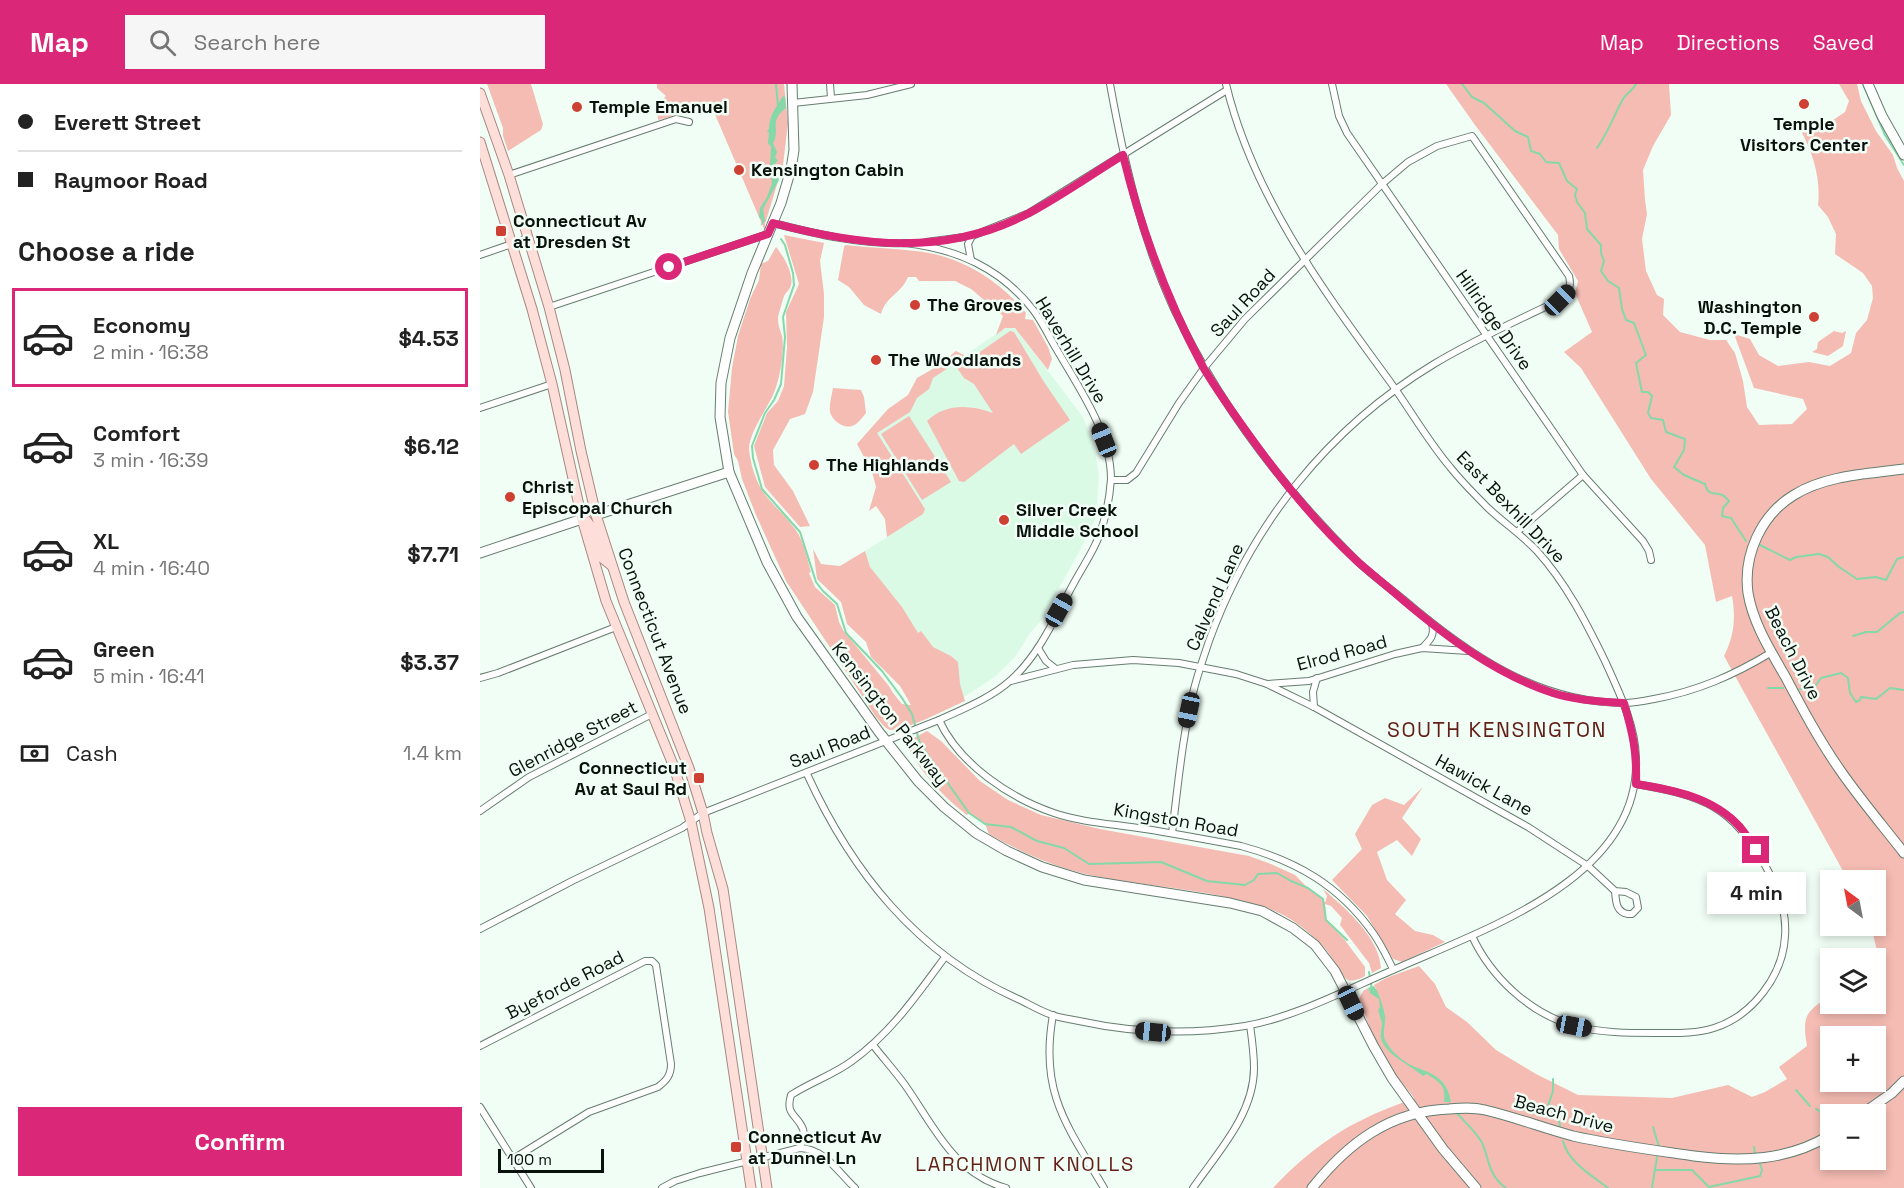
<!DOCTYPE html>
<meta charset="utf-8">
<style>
:root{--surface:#fff;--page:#f6f6f6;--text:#222;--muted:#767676;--line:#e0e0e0;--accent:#db2777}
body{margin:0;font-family:"Space Grotesk",sans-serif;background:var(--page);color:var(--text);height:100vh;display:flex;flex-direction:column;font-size:22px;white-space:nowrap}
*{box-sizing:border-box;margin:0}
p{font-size:20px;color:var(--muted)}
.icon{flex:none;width:33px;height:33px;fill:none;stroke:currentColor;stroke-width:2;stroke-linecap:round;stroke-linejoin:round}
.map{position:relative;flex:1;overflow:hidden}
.side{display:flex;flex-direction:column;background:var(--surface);width:480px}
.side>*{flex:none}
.guide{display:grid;align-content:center;height:132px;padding:0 18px;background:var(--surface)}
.needle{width:39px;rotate:328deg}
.fabs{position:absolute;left:1340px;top:786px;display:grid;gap:12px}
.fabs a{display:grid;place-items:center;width:66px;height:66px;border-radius:0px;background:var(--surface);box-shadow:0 3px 9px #0003;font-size:30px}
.scale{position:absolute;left:18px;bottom:15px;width:106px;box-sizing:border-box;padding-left:6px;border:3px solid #09110c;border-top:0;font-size:16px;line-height:21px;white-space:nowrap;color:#09110c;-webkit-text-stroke:4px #f0fef5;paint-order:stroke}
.end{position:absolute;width:27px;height:27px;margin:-14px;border:8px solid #db2777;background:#fff;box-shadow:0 0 0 3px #fff}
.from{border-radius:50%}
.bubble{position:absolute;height:42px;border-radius:0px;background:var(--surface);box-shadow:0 3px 9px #0003;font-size:20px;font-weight:600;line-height:42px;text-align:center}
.car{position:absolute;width:18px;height:36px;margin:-18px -9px;border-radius:8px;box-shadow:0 0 4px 2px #0007;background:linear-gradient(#222 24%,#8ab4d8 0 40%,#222 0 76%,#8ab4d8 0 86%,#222 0)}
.guide b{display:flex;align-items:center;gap:21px;height:57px;font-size:22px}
.guide b+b{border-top:2px solid var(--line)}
.guide i{width:15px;height:15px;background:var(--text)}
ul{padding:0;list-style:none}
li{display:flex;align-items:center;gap:18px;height:99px;margin:0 12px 9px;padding:0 6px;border:3px solid transparent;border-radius:0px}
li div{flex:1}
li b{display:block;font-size:22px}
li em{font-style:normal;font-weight:600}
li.selected{border-color:var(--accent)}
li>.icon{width:54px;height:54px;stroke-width:1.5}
h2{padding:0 18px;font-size:27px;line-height:72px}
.pay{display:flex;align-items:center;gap:15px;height:66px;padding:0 18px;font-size:22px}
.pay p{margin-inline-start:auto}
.cta{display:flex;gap:12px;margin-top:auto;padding:12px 18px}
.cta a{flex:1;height:69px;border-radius:0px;background:var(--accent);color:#fff;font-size:24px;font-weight:600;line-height:69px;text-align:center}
header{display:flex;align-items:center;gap:36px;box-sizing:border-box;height:84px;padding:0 30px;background:var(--accent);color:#fff}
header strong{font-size:28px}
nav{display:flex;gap:33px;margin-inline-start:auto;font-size:21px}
.search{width:420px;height:54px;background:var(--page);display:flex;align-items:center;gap:15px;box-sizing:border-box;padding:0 21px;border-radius:0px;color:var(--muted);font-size:22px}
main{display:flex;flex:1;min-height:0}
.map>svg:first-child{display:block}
.built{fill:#dafae6}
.green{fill:#f4bcb3;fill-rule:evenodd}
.water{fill:#85d8a8}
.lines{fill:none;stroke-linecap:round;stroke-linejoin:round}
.stream{stroke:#85d8a8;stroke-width:2}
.street-casing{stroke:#677d6f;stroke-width:8}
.secondary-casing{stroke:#677d6f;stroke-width:11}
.primary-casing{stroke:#a88880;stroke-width:11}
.street{stroke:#fff;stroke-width:6}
.secondary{stroke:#fff;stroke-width:9}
.primary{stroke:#feded9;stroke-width:9}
.route{stroke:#db2777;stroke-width:8}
.poi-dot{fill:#ce4034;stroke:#f0fef5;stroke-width:2}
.labels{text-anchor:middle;stroke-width:5;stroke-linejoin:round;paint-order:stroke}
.poi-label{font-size:18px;font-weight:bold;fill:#09110c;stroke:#f0fef5;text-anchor:start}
.street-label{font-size:18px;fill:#09110c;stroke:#f0fef5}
.neighbourhood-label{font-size:20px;letter-spacing:1.5px;fill:#621e17;stroke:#f0fef5}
.quarter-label{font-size:21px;letter-spacing:1.5px;fill:#621e17;stroke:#f0fef5}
</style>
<header>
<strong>Map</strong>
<div class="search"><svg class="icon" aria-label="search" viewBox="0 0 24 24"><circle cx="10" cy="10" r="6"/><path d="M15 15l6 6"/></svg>Search here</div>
<nav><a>Map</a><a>Directions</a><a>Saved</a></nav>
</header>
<main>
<section class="side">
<div class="guide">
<b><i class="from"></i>Everett Street</b>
<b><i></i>Raymoor Road</b>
</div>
<h2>Choose a ride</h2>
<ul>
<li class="selected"><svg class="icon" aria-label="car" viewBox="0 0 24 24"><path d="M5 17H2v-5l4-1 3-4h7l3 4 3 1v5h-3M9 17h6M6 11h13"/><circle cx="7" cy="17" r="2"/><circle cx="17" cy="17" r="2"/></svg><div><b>Economy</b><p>2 min · 16:38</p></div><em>$4.53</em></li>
<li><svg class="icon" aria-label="car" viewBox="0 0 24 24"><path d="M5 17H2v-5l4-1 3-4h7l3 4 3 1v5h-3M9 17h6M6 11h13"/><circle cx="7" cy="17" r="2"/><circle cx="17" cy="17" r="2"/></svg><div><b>Comfort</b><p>3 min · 16:39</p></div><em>$6.12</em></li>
<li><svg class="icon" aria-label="car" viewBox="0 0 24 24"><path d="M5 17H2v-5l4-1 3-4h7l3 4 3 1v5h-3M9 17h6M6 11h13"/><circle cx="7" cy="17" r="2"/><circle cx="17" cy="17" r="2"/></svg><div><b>XL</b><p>4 min · 16:40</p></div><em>$7.71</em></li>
<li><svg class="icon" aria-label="car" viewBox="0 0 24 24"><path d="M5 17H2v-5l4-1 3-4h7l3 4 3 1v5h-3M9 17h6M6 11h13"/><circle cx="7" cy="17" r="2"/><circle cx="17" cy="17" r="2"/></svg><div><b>Green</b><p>5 min · 16:41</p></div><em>$3.37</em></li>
</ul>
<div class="pay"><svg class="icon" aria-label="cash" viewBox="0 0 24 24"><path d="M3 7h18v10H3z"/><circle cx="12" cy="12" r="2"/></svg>Cash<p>1.4 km</p></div>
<div class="cta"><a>Confirm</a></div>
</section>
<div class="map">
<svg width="1424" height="1104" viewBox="0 0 1424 1104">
<rect width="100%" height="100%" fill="#f0fef5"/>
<polygon class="built" points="530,243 537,246 603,333 614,361 619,392 616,434 599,468 560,538 550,549 535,573 516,592 484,613 456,629 371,476 443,430 395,349 453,293 525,244"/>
<g class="green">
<polygon points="7,0 51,0 63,40 61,46 28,67 23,52 23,44"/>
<polygon points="177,0 304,0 308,39 303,81 285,140 285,147 234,28 208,28 178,36 177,22 186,12 177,4"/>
<path d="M966,0h223l2,31 -18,31 -10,24 2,30 2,14 -5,25 4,32 11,24 7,4 -1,16 17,17 30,8h16l9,13 8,28 4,26 12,18 33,-1 15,-15 -4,-10 -49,-11 -20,-54 16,5 9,16 19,11 31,-4 21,4 21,-13 5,-20 11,-13 6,-22 -1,-12 -9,-13 -28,-19 1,-20 -8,-17 -10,-12c3,-27 -5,-52 -18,-76l11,-8 16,3 18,-12 4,-11 -10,-17h18l4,17 15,30 17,24 4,13 7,13v1007h-631c25,-27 57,-53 89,-68 17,-9 35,-15 52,-22 -6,-10 -15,-16 -22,-25 -14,-23 -24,-49 -33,-74l4,-8 5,-3 2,5 6,-4 -2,-4 12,-7 33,-12 16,18 11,23 21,15 29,28 40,24 42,21 94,3 56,-13 24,12 13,-5 22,-13 -8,-12 28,-21c-5,-30 -2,-34 23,-50v8h45v-38l5,-3 -9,-37h4v-46h-27l-124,-224c10,-20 12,-38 8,-60l-16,6 -11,-57 -54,-66 -70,-111 -17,-16 28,-20 -17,-39 3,-12 -19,-32 -1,-14 -83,-110zM1350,952h45v46h-45zM1350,1030h45v46h-45z"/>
<polygon points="304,151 344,159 340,177 344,210 344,233 333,308 325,330 310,335 293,366 294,381 313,407 330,442 320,443 285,403 274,362 287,329 298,317 304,302 307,263 306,228 319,200"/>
<path d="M365,161c24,3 47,3 70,6 44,4 83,28 111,62l-1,6 8,1 15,27 4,12 -4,11 -33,-42h-10l-9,7 7,-19 -32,-27 -16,-8h-36l-3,-4h-8c-7,17 -22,19 -27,37l-17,-9 -15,-18 -11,-7 6,-33z"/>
<path d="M296,163c7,8 18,27 15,38 -1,4 -5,8 -7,11 -2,7 -5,16 -6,22 0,8 2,11 4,18 3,14 -2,41 -7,54 -6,17 -25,40 -26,58 0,6 2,12 3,18 9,34 25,38 43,63 9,12 12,29 16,43l-2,1 6,14 20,18 4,17 4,8 46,56 4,7 9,11 9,1 -11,-19 -29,-29 -5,-15 -19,-18 -6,-22 -24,-23 -4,-30 8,15 19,2 25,-15 5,16 32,40 16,26 3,-2 12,16 18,9 7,6 2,22 5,17c-14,6 -62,31 -75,29 -6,-2 -10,-9 -14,-13l-90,-136 -30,-66 -14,-36 -4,-18 -4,-7 -6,-42 4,-44 6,-32 12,-37 9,-19 2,-16 7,-3z"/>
<path d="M530,247l4,1 30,50 26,38 -49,34 -7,-10 -50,38 -5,-1 -32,-60c19,-18 43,-16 66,-8l-19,-29 -10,-6 -7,-10z"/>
<polygon points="1354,247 1362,249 1366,247 1363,262 1348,272 1332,268 1337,265 1338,258"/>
<polygon points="476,267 486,272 453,294 449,305 437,314 430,328 397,349 445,425 443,430 407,453 405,435 396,422 389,427 396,403 392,388 377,360 408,325 428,311 437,294 456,283"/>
<path d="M353,304l28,2 3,7 2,16c-4,5 -9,12 -14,13 -9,3 -20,-6 -22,-14 -1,-8 2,-17 3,-24z"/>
<polygon points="429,332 471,398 442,416 401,350"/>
<path d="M447,647l14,10 39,40 28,19 33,15 59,14 149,27 22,8 24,11 13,13 15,11 2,4 2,-7 -4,-7c19,16 47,41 55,65 2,5 2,10 3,14l-9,5 -3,-10 -29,-38 2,-7 -11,-12 -6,-2 1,16 18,19 21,28v9c-4,2 -11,6 -17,4 -6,-3 -16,-23 -21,-29 -16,-19 -39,-37 -63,-44 -58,-19 -120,-20 -179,-33 -34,-8 -66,-23 -96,-40l-4,-10 -15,-11 -3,2c-22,-16 -52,-48 -61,-73z"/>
<polygon points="943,703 922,734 941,755 932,772 917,756 897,768 907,796 926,816 915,830 935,847 953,851 965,858 922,878 913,875 887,832 852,796 882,765 875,750 892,721 905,714 924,721"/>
</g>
<g class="water">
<path d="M303,12l2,1 1,11c-18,13 -5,22 -13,35l4,9 -2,5 3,4 -3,2 4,17 -16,29 2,12 -4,5 1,-6 -3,-3 1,-9 7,-11 5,-14 -2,-17 1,-19 -3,-4 1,-10 -2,-2 2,-2c0,-14 7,-21 14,-33z"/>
<path d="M894,902c6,9 9,20 11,30 1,7 -3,17 0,24 2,4 8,12 12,15 19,20 48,11 54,47h-7c2,-17 -4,-19 -17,-28l-4,2c-11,-10 -39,-22 -42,-38 -1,-4 1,-10 1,-15 -1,-4 -3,-9 -4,-14l2,-1 -1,-9 -9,-6 -2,-5z"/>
</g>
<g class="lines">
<g class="stream">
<polyline points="296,0 298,22"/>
<path d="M982,0l10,13 12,6 31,28 13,6 3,14 9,3 6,8 13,1 8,18 10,8 -2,6 2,7 8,11 2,16 14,16v8l3,8 -3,10 7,10 11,7 3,21 4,11 8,3 12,32 -10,8 6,29h6l4,4 -4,17 3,5 12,2 3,12 19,7 -1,11 -10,17 10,8 21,9c3,12 8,8 17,11 3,1 5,4 7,6l-6,7 -1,8 9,2 15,23"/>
<polyline points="1383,0 1405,51 1424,81"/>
<path d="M1117,64c11,-15 17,-33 26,-49 4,-6 10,-9 13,-15"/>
<polyline points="301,155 305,161 313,189 314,201 303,233 305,253 301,300 294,316 285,329 272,362 273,374 282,405 320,448 336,498 343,507 357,520 366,549 402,587 422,614 432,630 440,660 489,729 505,740 531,743 557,757 584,764 609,780 681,778 727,797 765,801 774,796 778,790 797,789 811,797 828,804 843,815 846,836 867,856"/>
<polyline points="1280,461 1310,476 1316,473 1339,470 1348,473 1359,483 1377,495 1396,493 1406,496 1417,475 1424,473"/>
<polyline points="1373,552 1386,548 1397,548 1420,529 1424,528"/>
<polyline points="1288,604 1303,604"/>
<polyline points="1320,605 1333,605 1341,594 1361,589 1368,594 1370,609 1376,618 1380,616 1381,613 1396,615 1410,604 1424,606"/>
<polyline points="889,888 892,906"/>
<polyline points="1073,995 1073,1007 1068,1022 1078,1033"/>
<polyline points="1316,1006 1330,1022"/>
<polyline points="1336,1025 1350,1033"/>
<path d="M975,1027c8,9 20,20 26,30 9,17 6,34 25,47"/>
<polyline points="1079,1037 1080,1042"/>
<polyline points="1173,1043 1179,1063"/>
<path d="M1083,1057c5,21 28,34 45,47"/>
<polyline points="1274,1063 1275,1070"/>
<polyline points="1175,1086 1212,1086 1229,1103 1280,1092 1282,1086 1280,1080"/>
<polyline points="1172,1104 1177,1073"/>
</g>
<g class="street-casing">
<g id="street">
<polyline points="350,0 351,14"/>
<path d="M630,0c14,77 31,153 64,225 44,94 108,178 182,251 14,14 31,26 47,39 63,54 134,104 221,104 10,0 20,-2 30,-4 44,-8 80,-24 118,-47"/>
<polyline points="852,0 859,32 867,49 1103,391 1163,457 1169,467 1171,476"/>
<polyline points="313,19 387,11 431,0"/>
<polyline points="29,91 196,35 209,38"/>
<path d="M293,139c43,11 89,22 133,20"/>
<polyline points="446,158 492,152 549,129 747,6"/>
<polyline points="0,171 49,154"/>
<polyline points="491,176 488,160 492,152"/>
<polyline points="69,223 288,150"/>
<polyline points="0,324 72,300"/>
<path d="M631,396h16l9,-7 43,-70 25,-35 41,-49 137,-135 26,-22 29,-16 35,-10 97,140c3,12 -1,15 -9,24 -42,20 -86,40 -126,64 -106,64 -183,161 -225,277 -6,18 -12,35 -16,52 -11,46 -15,93 -21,140"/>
<polyline points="1038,447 1103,391"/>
<polyline points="558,564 566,577 576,585"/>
<path d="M942,564c8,-8 13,-12 10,-24"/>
<polyline points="0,594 18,589 136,543"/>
<polyline points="531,597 593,581 653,576 699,579 756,590 787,600 829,597 915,570 942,564 988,567"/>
<path d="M787,600l47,23 214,120 60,39 27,25 11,1 10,5 2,11 -6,6h-4c-12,-2 -12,-12 -13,-23"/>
<polyline points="834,623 833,608 837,594"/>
<path d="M459,636c20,44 71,78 115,93 29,10 62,11 91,16 32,5 64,11 96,17 55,15 98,39 132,87 8,11 14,24 20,36"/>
<path d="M327,690c45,98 110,180 211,225 11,5 22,12 34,16 8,3 18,4 27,6 55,12 110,14 166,5 48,-8 103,-37 148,-56 89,-40 248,-91 243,-212 -1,-34 -17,-66 -31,-97 -19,-39 -39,-78 -68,-110 -15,-16 -33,-28 -49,-43 -13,-13 -27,-27 -38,-41 -22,-26 -39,-56 -59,-84 -67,-92 -138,-186 -165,-299"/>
<polyline points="0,727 49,693 172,630"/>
<path d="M0,845l92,-48 110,-53 21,-15 236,-93c24,-11 52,-22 72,-40 29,-26 45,-65 64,-99 10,-18 23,-37 28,-57 4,-13 7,-31 8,-45 0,-46 -32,-91 -54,-129 -8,-13 -14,-27 -23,-39 -33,-43 -77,-62 -129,-68"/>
<path d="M992,852c19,41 58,78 103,90 26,7 53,7 81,7 19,0 39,1 58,-5 38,-12 69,-52 71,-92 2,-24 -7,-48 -19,-69 -35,-62 -62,-71 -130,-83"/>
<path d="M573,931c-14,77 14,111 51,173"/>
<path d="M393,961c10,13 22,26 32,40 29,41 48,88 101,103"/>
<path d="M0,962l165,-85h7l4,4 15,99c0,11 -4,16 -13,23l-69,25 -76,47"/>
<polyline points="0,1023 51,1104"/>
<path d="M320,1064c2,-5 5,-12 3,-19 -6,-15 -18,-14 -12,-34 20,-13 42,-20 61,-34 39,-28 65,-66 93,-104"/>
<path d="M182,1104l13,-7 25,-8 100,-25c25,1 38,24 55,40"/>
<path d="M713,1104c25,-36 61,-74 61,-120 0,-14 -2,-29 -4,-43"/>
</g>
</g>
<g class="secondary-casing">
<g id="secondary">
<polyline points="312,0 314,66 311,85 301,119 272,189 250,254 241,299 240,333 249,388 287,478 317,533 399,648 438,697 464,723 496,749 527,767 562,783 604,796 750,819 782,827 813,844 835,861 855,887 894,963 912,994 963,1065 996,1104"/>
<polyline points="1388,0 1402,32 1424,71"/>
<path d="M1424,385c-36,5 -78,6 -110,26 -33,20 -51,60 -46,98 5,30 22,57 37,83 17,32 34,64 55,94 20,29 43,56 64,83"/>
<polyline points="116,431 249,388"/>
<polyline points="0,469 102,435"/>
<polyline points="1382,1030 1412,1009 1424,997"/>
<path d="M832,1104c36,-45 78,-77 137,-79 12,-1 24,-2 36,1 30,7 58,18 88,26 40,9 80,14 121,20 48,6 94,5 136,-21"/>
</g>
</g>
<g class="primary-casing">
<g id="primary">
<polyline points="0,9 29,91 69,223 85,286 101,367 116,431 144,518 209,684 223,729 227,749 243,805 287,1104"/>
<polyline points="0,58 52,225 72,300 102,435 126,517 194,683 211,738 229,824 271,1104"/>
<polyline points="103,435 106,436 113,445 122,474 132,482"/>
</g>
</g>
<use href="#street" class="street"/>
<use href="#secondary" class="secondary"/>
<use href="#primary" class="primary"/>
</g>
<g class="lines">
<path class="route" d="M189,183l99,-33 5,-11c87,23 173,34 256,-10 32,-17 63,-39 94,-58 18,74 44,145 80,212 16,27 35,53 54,79 30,41 63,81 101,116 15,13 30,25 45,38 45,38 93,74 150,93 22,7 47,9 71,10 9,31 13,49 12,81 37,6 77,13 104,43 6,7 11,15 16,23"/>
</g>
<g class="poi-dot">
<circle cx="1324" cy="20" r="6"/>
<circle cx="97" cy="23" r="6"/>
<circle cx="259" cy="86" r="6"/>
<rect x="15" y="141" width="12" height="12" rx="3"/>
<circle cx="435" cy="221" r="6"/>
<circle cx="1334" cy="233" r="6"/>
<circle cx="396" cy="276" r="6"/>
<circle cx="334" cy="381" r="6"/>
<circle cx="30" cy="413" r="6"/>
<circle cx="524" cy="436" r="6"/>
<rect x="213" y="688" width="12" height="12" rx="3"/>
<rect x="250" y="1057" width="12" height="12" rx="3"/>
</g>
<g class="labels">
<g class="poi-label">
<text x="109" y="29">Temple Emanuel</text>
<text x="1324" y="46" text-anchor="middle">Temple<tspan x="1324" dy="21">Visitors Center</tspan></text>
<text x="271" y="92">Kensington Cabin</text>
<text x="33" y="143">Connecticut Av<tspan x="33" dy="21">at Dresden St</tspan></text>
<text x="447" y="227">The Groves</text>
<text x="1322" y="229" text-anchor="end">Washington<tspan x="1322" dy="21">D.C. Temple</tspan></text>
<text x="408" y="282">The Woodlands</text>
<text x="346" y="387">The Highlands</text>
<text x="42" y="409">Christ<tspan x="42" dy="21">Episcopal Church</tspan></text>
<text x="536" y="432">Silver Creek<tspan x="536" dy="21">Middle School</tspan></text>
<text x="207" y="690" text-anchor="end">Connecticut<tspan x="207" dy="21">Av at Saul Rd</tspan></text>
<text x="268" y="1059">Connecticut Av<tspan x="268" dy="21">at Dunnel Ln</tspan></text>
</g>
<g class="street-label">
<text transform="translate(763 219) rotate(-47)" y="6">Saul Road</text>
<text transform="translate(1014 236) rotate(55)" y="6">Hillridge Drive</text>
<text transform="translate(591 266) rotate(59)" y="6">Haverhill Drive</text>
<text transform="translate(1031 423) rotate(46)" y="6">East Bexhill Drive</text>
<text transform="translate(735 513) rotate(-66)" y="6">Calvend Lane</text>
<text transform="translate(175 547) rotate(69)" y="6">Connecticut Avenue</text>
<text transform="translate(862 569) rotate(-15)" y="6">Elrod Road</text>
<text transform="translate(1313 569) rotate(63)" y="6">Beach Drive</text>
<text transform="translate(410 630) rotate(52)" y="6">Kensington Parkway</text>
<text transform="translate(93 655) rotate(-28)" y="6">Glenridge Street</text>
<text transform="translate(350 663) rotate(-22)" y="6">Saul Road</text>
<text transform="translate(1004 701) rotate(29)" y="6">Hawick Lane</text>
<text transform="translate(696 736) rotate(10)" y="6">Kingston Road</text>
<text transform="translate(85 901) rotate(-27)" y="6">Byeforde Road</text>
<text transform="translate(1084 1030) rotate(15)" y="6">Beach Drive</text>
</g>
<g class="neighbourhood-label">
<text x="545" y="1087">LARCHMONT KNOLLS</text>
</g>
<g class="quarter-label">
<text x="1017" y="653">SOUTH KENSINGTON</text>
</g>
</g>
</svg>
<div class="fabs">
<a><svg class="needle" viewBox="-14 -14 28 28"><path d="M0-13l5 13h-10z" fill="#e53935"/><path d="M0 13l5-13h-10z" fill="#767676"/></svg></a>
<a><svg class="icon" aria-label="layers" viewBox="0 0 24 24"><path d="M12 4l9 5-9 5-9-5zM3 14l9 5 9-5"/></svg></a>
<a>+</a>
<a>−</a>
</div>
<div class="scale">100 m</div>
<i class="end from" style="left:189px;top:183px"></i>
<i class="end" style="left:1276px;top:766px"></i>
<div class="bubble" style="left:1227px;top:788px;width:99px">4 min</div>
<i class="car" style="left:1080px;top:216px;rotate:45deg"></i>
<i class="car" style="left:624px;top:356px;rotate:338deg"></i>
<i class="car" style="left:579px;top:526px;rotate:29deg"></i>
<i class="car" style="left:709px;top:626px;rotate:192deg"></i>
<i class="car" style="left:871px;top:919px;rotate:155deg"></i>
<i class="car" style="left:1094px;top:942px;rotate:101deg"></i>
<i class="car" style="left:673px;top:948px;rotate:276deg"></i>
</div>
</main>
